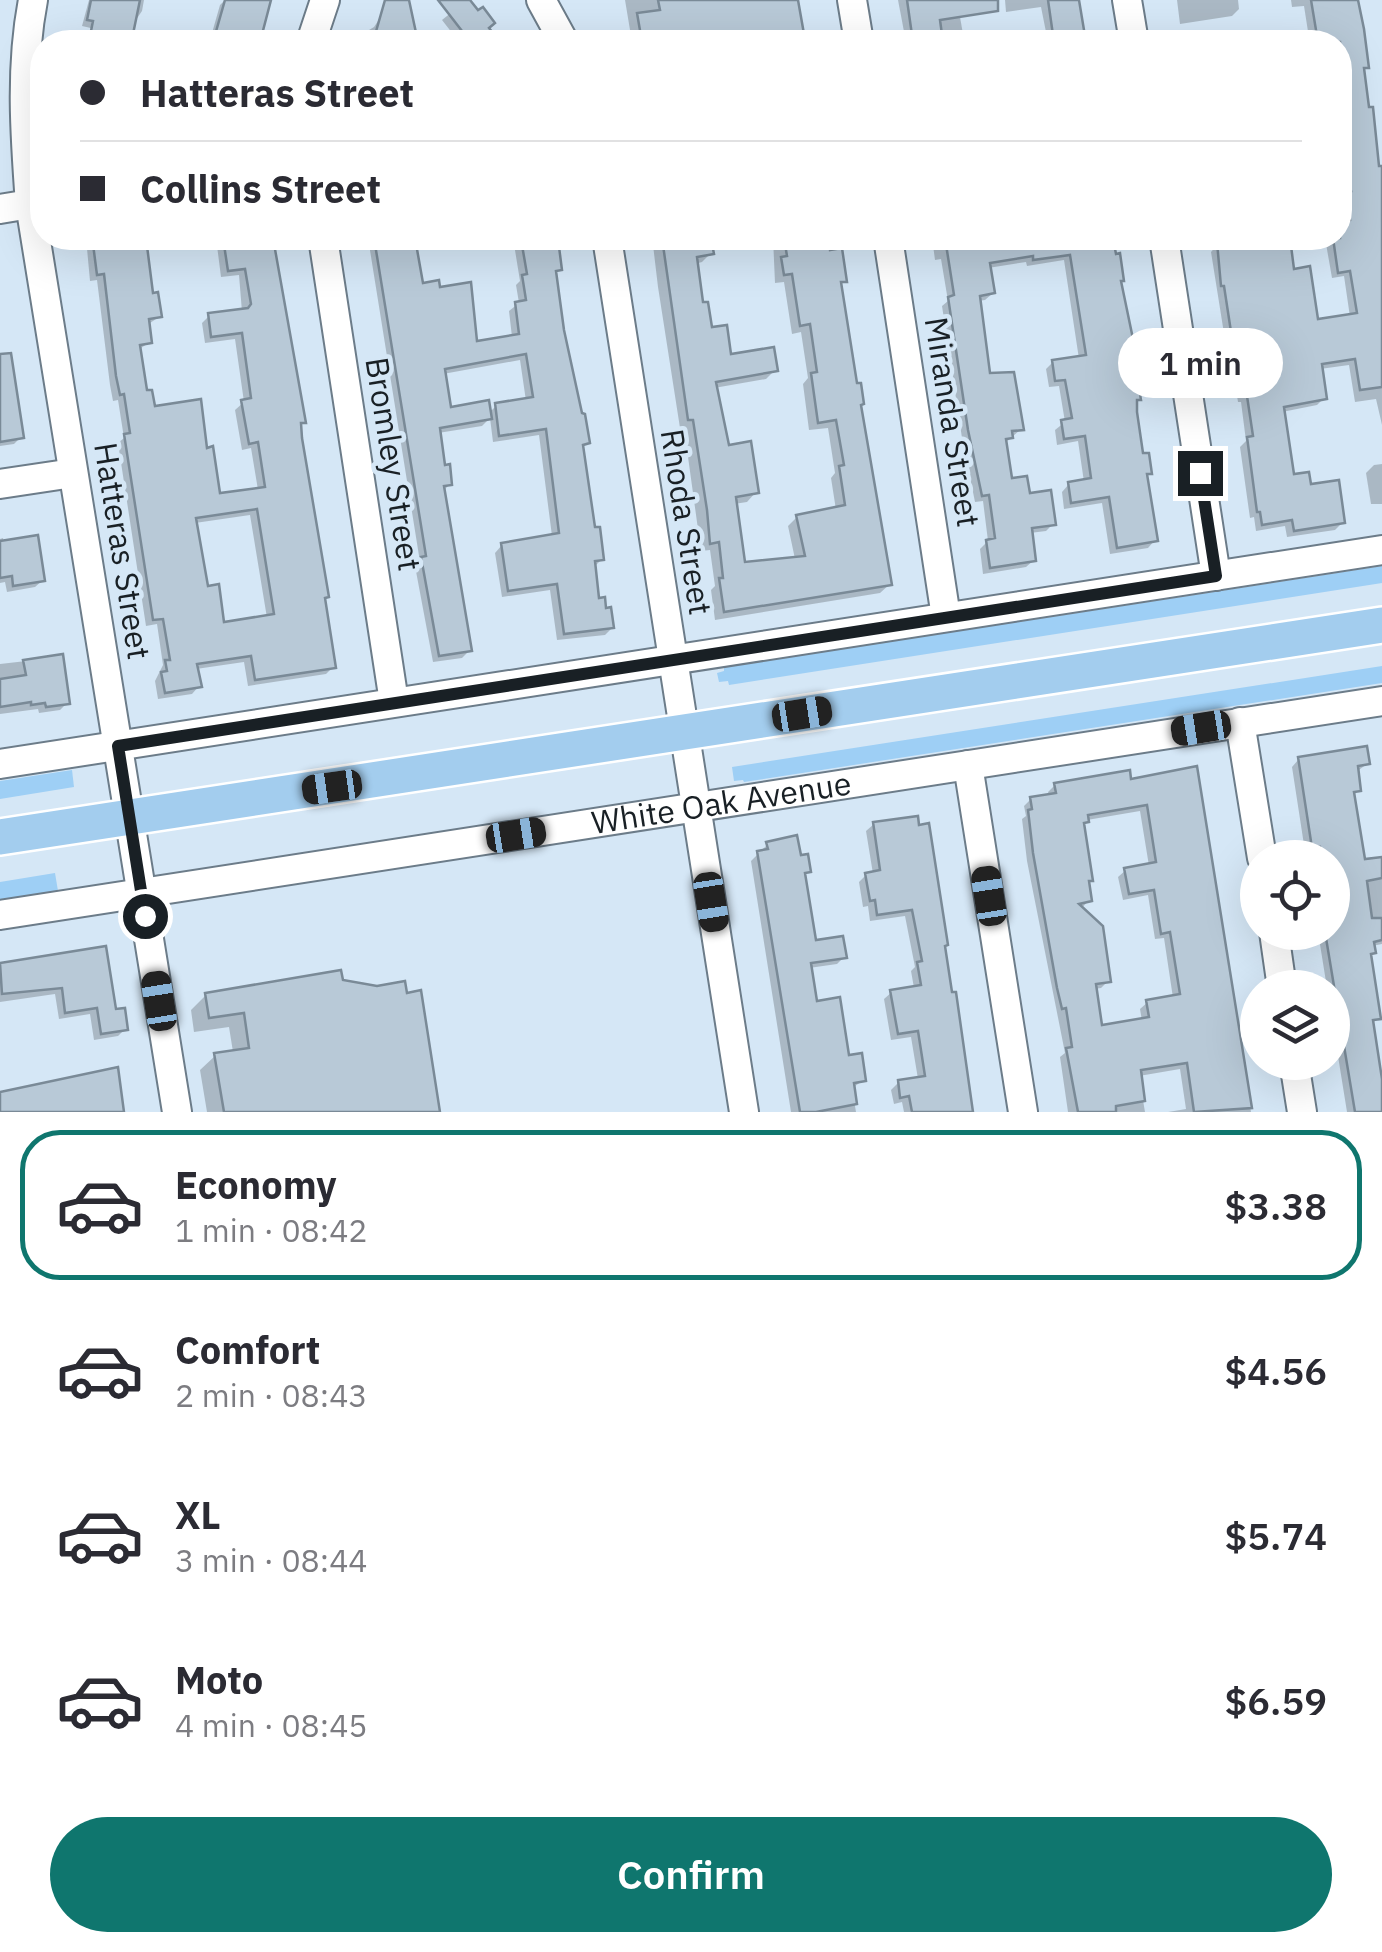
<!DOCTYPE html>
<meta charset="utf-8">
<style>
:root{--surface:#fff;--page:#f7f7f7;--text:#2b2b33;--muted:#7c7c81;--line:#e1e1e2;--accent:#0f766e}
body{margin:0;font-family:"IBM Plex Sans",sans-serif;background:var(--page);color:var(--text);height:100vh;display:flex;flex-direction:column;font-size:38px;white-space:nowrap}
*{box-sizing:border-box;margin:0}
p{font-size:32px;color:var(--muted)}
.icon{flex:none;width:55px;height:55px;fill:none;stroke:currentColor;stroke-width:2;stroke-linecap:round;stroke-linejoin:round}
.map{position:relative;height:1112px;overflow:hidden}
.sheet{display:flex;flex-direction:column;background:var(--surface);flex:1}
.sheet>*{flex:none}
.top-card{position:absolute;left:30px;top:30px;width:1322px;height:220px;border-radius:40px;box-shadow:0 10px 40px #0002;display:grid;align-content:center;height:220px;padding:0 50px;background:var(--surface)}
.fabs{position:absolute;left:1240px;top:840px;display:grid;gap:20px}
.fabs a{display:grid;place-items:center;width:110px;height:110px;border-radius:50%;background:var(--surface);box-shadow:0 10px 40px #0002;font-size:50px}
.end{position:absolute;width:45px;height:45px;margin:-22px;border:12px solid #192025;background:#fff;box-shadow:0 0 0 5px #fff}
.from{border-radius:50%}
.bubble{position:absolute;height:70px;border-radius:35px;background:var(--surface);box-shadow:0 10px 40px #0002;font-size:32px;font-weight:600;line-height:70px;text-align:center}
.car{position:absolute;width:30px;height:60px;margin:-30px -15px;border-radius:12px;box-shadow:0 0 8px 2px #0007;background:linear-gradient(#222 24%,#8ab4d8 0 40%,#222 0 76%,#8ab4d8 0 86%,#222 0)}
.top-card b{display:flex;align-items:center;gap:35px;height:95px;font-size:38px}
.top-card b+b{border-top:2px solid var(--line)}
.top-card i{width:25px;height:25px;background:var(--text)}
ul{padding:18px 0 0;list-style:none}
li{display:flex;align-items:center;gap:30px;height:150px;margin:0 20px 15px;padding:0 30px;border:5px solid transparent;border-radius:40px}
li div{flex:1}
li b{display:block;font-size:38px}
li em{font-style:normal;font-weight:600}
li.current{border-color:var(--accent)}
li>.icon{width:90px;height:90px;stroke-width:1.5}
.primary-button{display:flex;gap:20px;margin-top:auto;padding:20px 50px}
.primary-button a{flex:1;height:115px;border-radius:60px;background:var(--accent);color:#fff;font-size:40px;font-weight:600;line-height:115px;text-align:center}
.map>svg:first-child{display:block}
.green{fill:#9ecff5}
.shadow{fill:#0003;fill-rule:evenodd}
.building{fill:#b8c9d7;stroke:#7a8a97;stroke-width:2.5;fill-rule:evenodd}
.lines{fill:none;stroke-linecap:round;stroke-linejoin:round}
.minor-casing{stroke:#6c7c89;stroke-width:32}
.major-casing{stroke:#fff;stroke-width:40}
.minor{stroke:#fff;stroke-width:28}
.major{stroke:#a3cdee;stroke-width:35}
.route{stroke:#192025;stroke-width:12}
.labels{text-anchor:middle;stroke-width:9;stroke-linejoin:round;paint-order:stroke}
.street-label{font-size:32px;fill:#192025;stroke:#d5e7f6}
</style>
<div class="map">
<svg width="1382" height="1112" viewBox="0 0 1382 1112">
<rect width="100%" height="100%" fill="#d5e7f6"/>
<g class="green">
<polygon points="1382,566 1382,583 729,685 728,681 719,682 717,673 724,671 724,667"/>
<polygon points="1382,666 1382,683 744,782 743,780 734,781 732,767"/>
<polygon points="72,770 74,787 0,799 0,781"/>
<polygon points="55,873 58,891 0,900 0,882"/>
</g>
<g class="shadow">
<polygon points="89,0 144,0 142,11 125,36 82,26"/>
<polygon points="225,0 262,0 260,42 204,42 210,40 220,5"/>
<polygon points="392,0 408,0 412,23 401,42 361,42 364,33 374,27"/>
<polygon points="467,0 486,28 497,42 452,42 456,38 442,20"/>
<polygon points="620,0 795,0 801,34 792,42 632,42 625,0"/>
<polygon points="898,0 957,0 963,34 955,42 906,42"/>
<polygon points="1005,0 1071,0 1083,42 1048,42 1041,7 1006,12"/>
<polygon points="1177,0 1238,0 1239,9 1232,16 1180,24"/>
<polygon points="1291,0 1355,0 1367,67 1362,72 1382,207 1382,425 1376,399 1355,402 1349,365 1320,369 1324,398 1317,405 1282,412 1292,477 1309,487 1343,522 1335,530 1287,537 1285,526 1256,531 1254,517 1250,518 1240,447 1246,441 1241,402 1238,402 1236,390 1233,390 1211,252 1219,243 1218,238 1287,238 1292,271 1316,322 1350,317 1344,276 1332,278 1325,238 1340,238 1340,201 1344,196 1340,171 1340,42 1290,42 1309,38 1304,6 1292,7"/>
<path d="M86,238h62l-4,5 7,53 8,21 -12,8 3,17 -12,8 7,43 8,15 52,42 13,46 40,-6 -7,-42 -9,2 -7,-40 9,-8 -9,-63 -30,4 -3,-20 7,-7 33,-4 -3,-37 -18,2 -5,-39h55l32,184 -5,4 35,241 -7,7 -78,12 -4,-24 -48,7 3,17 -7,8 -34,5 -3,-18 8,-16 -6,-41 -11,2 -28,-183 6,-5 -6,-38 -5,1 -3,-16 -13,-105 -7,1zM250,515l17,103 -45,7 -17,-37 -10,-65z"/>
<path d="M368,238h49l-3,8 7,40 54,58 37,-7 -3,-26 10,-8 -3,-18 4,-4 -7,-43h41l6,31 -6,6 14,94 19,73 -6,7 12,81 9,29 -7,7 2,35 15,27 -7,7 -48,5 -7,-50 -48,7 -7,-44 7,-8 50,-9 -13,-101 -46,7 -3,-24 -8,8 -44,7 5,34 7,17 -7,7 27,159 -8,8 -29,4 -18,-96 5,-4zM520,360l6,41 -30,5 -8,8 -40,-5 -5,-35z"/>
<polygon points="658,238 691,238 692,240 709,238 711,253 702,262 695,264 701,305 710,330 729,357 775,370 766,379 714,388 727,448 756,492 747,502 734,504 743,565 795,559 788,526 797,517 836,510 831,478 835,473 828,428 809,430 803,384 808,378 801,332 792,334 784,282 775,283 773,238 837,238 844,281 839,286 890,584 880,593 715,620 711,590 715,586 710,550 701,551 684,428 680,428 658,287 653,245"/>
<polygon points="932,238 1013,238 1014,241 1031,238 1112,238 1136,362 1133,365 1138,399 1135,402 1141,456 1149,473 1145,477 1155,540 1148,548 1110,554 1102,503 1064,509 1062,492 1069,484 1084,482 1078,441 1057,445 1055,430 1065,422 1059,386 1049,387 1046,369 1053,362 1079,359 1064,260 1027,266 1026,262 988,268 993,293 985,300 978,301 988,376 1021,429 1004,444 1010,481 1053,524 1046,531 1030,533 1034,560 1026,567 983,574 980,549 988,541 983,501 975,502 962,438 942,306 948,301 941,259 935,260"/>
<polygon points="0,376 21,437 14,444 0,446"/>
<polygon points="1382,464 1382,504 1371,504 1366,473 1374,465"/>
<polygon points="3,538 4,543 43,580 35,587 7,592 5,582 0,583 0,539"/>
<polygon points="61,657 67,703 60,710 39,713 38,709 0,714 0,664"/>
<polygon points="1299,759 1367,764 1356,772 1359,790 1353,796 1363,862 1382,878 1382,944 1372,946 1373,952 1369,956 1378,1018 1371,1025 1382,1090 1382,1112 1347,1112 1332,1019 1332,988 1327,988 1318,932 1332,932 1332,858 1306,858 1292,767"/>
<path d="M1195,769l56,343h-83l18,-3 -6,-40 -41,7 6,36h-77l-8,-55 5,-4 -38,-192 -5,-42 4,-3 -2,-10 7,-7 18,-3 -1,-4 7,-7 74,-3zM1140,811l9,55 -23,4 -8,7 5,23 25,-5 7,44 9,-1 9,60 -25,4 -8,7 2,12 -42,6 -6,-38 7,-1 7,-7 -27,-72 8,-9 -2,-16 4,-4 -9,-54 5,-6z"/>
<polygon points="916,819 950,995 973,1112 904,1112 902,1102 894,1104 891,1090 899,1082 918,1079 911,1037 891,1040 884,999 892,992 914,988 911,971 915,967 905,916 870,921 868,906 863,907 859,882 866,875 873,874 866,831 874,824"/>
<polygon points="768,844 799,858 808,871 803,877 814,943 844,957 837,964 809,968 815,1004 864,1080 852,1088 856,1112 791,1112 751,861"/>
<polygon points="104,949 114,1012 125,1029 118,1036 94,1040 90,1014 59,1019 55,994 0,1002 0,965"/>
<polygon points="341,982 436,1112 207,1112 200,1070 216,1055 233,1052 229,1027 194,1032 191,1010 206,995"/>
</g>
<g class="building">
<polygon points="91,0 140,0 132,39 91,31 93,21 87,20"/>
<polygon points="225,0 271,0 260,42 213,42"/>
<polygon points="385,0 409,0 418,42 373,42"/>
<polygon points="438,0 470,0 478,10 483,7 495,23 489,28 500,42 447,42 462,31"/>
<polygon points="658,0 798,0 804,34 750,42 642,42 637,13 660,10"/>
<polygon points="907,0 998,0 998,11 940,20 943,42 913,42"/>
<polygon points="1048,0 1079,0 1086,42 1054,42"/>
<polygon points="1311,0 1358,0 1364,29 1369,68 1364,68 1369,107 1373,107 1379,166 1382,166 1382,387 1360,390 1355,359 1322,364 1327,399 1284,407 1294,474 1309,472 1311,484 1339,480 1345,523 1294,531 1292,520 1262,525 1260,512 1257,512 1247,437 1253,436 1247,396 1244,396 1243,384 1239,384 1224,286 1221,286 1217,242 1246,238 1290,238 1294,269 1310,266 1318,319 1357,313 1350,271 1338,273 1333,238 1340,238 1340,222 1350,220 1346,191 1351,191 1340,123 1340,42 1318,42"/>
<path d="M146,238l7,55 5,-1 4,25 -13,2 3,24 -12,2 7,45h5l3,16 46,-7 6,49 6,-2 7,47 45,-6 -7,-45 -9,2 -8,-44 10,-2 -9,-65 -31,4 -3,-24 40,-5 3,-4 -6,-35 -17,2 -5,-33h50l33,185h-5l1,15 27,159 -4,1 11,70 -81,12 -4,-24 -54,8 5,23 -37,6 -4,-21 6,-1 -2,-11h5l-7,-41 -10,1 -29,-186 6,-1 -6,-39 -4,1 -4,-19 -12,-102 -7,1 -4,-31zM257,509l17,105 -50,8 -5,-38 -11,2 -12,-68z"/>
<polygon points="374,238 415,238 423,283 439,280 440,287 471,282 477,341 519,334 515,302 526,300 522,275 527,274 522,245 558,239 562,270 556,271 564,330 582,413 585,414 590,443 583,445 595,527 600,527 604,560 595,561 599,598 605,597 606,608 611,607 614,628 564,634 557,584 508,591 501,543 559,533 546,429 499,436 495,403 533,397 526,354 445,369 451,407 489,400 492,419 440,428 445,465 450,464 452,485 444,486 472,651 439,656 421,557 426,556"/>
<polygon points="662,238 711,238 714,254 697,257 703,302 708,302 712,327 727,325 731,354 774,347 778,371 716,382 729,445 751,441 759,493 736,497 745,562 805,556 796,515 845,505 839,466 844,465 836,420 818,423 811,373 817,372 810,324 800,326 792,274 784,275 781,257 787,256 784,238 828,238 830,250 842,248 847,282 841,282 857,383 861,383 864,404 861,405 892,585 724,612 719,578 723,578 719,542 710,544 707,510 693,420 688,420"/>
<polygon points="945,238 1113,238 1116,254 1120,253 1124,281 1121,281 1138,363 1135,364 1141,400 1137,400 1137,412 1143,453 1149,453 1152,474 1147,474 1158,541 1117,548 1109,497 1071,503 1068,482 1091,478 1085,436 1064,439 1061,420 1072,418 1065,380 1055,381 1052,360 1086,355 1070,255 1033,260 1033,256 990,263 995,293 980,296 990,373 1014,372 1024,430 1012,431 1013,438 1006,439 1012,478 1027,476 1030,493 1051,490 1056,525 1032,528 1036,561 990,568 986,540 995,538 989,495 982,496 968,430 948,297 954,295"/>
<polygon points="11,353 24,438 0,442 0,354"/>
<polygon points="38,535 45,581 13,586 12,576 0,578 0,541"/>
<polygon points="63,654 70,704 46,707 45,703 31,705 31,702 0,707 0,679 26,675 23,660"/>
<polygon points="1367,746 1370,764 1358,766 1361,791 1354,792 1365,859 1382,857 1382,878 1367,881 1372,918 1382,918 1382,940 1374,942 1376,953 1371,954 1381,1019 1373,1020 1382,1079 1382,1112 1355,1112 1325,932 1332,932 1332,858 1322,858 1320,847 1312,848 1298,757"/>
<path d="M1197,766l55,342 -58,4 -7,-49 -46,7 4,31 -29,5v6h-38l-12,-64 6,-1 -6,-39 -4,1 -5,-21 -24,-135 -5,-43 4,-1 -2,-12 26,-4 -2,-10 76,-13 1,9zM1147,805l9,57 -32,6 5,26 25,-4 7,44 9,-2 10,62 -34,6 3,17 -47,8 -6,-41 15,-2 -8,-56 -24,-22 13,-3 -3,-20h4l-9,-58 5,-1 -1,-7z"/>
<polygon points="918,816 919,825 929,823 948,945 945,946 952,992 956,992 973,1112 912,1112 909,1096 900,1098 898,1080 925,1076 918,1031 898,1034 890,990 921,985 917,962 922,961 912,910 877,915 875,900 870,901 865,873 880,870 873,822"/>
<polygon points="797,835 801,855 808,854 811,872 805,873 816,940 843,936 847,958 811,963 817,1001 840,997 849,1055 862,1053 866,1081 854,1083 857,1104 816,1112 800,1112 757,851 768,849 766,842"/>
<polygon points="106,946 116,1009 125,1008 128,1030 101,1034 97,1008 65,1013 62,988 2,994 0,963"/>
<polygon points="341,970 343,980 377,986 405,981 407,993 421,990 440,1112 224,1112 214,1053 249,1048 244,1013 209,1018 205,993"/>
<polygon points="118,1067 124,1112 0,1112 0,1092"/>
</g>
<g class="lines">
<g class="minor-casing">
<g id="minor">
<path d="M33,0c-13,67 -8,137 -3,204l147,908"/>
<polyline points="541,0 564,42"/>
<polyline points="852,0 859,42"/>
<polyline points="1127,0 1134,42"/>
<polyline points="311,42 325,0"/>
<polyline points="0,209 30,204"/>
<polyline points="323,238 394,702"/>
<polyline points="607,238 744,1112"/>
<polyline points="888,238 946,617"/>
<polyline points="1164,238 1216,576"/>
<polyline points="0,484 73,473"/>
<polyline points="1240,722 1262,858"/>
<polyline points="0,764 1382,550"/>
<polyline points="968,765 1023,1112"/>
<path id="s1" d="M0,915l1382,-214"/>
<polyline points="1274,932 1282,988"/>
<polyline points="1294,1062 1302,1112"/>
</g>
</g>
<g class="major-casing">
<polyline id="major" points="0,837 1382,625"/>
</g>
<use href="#minor" class="minor"/>
<use href="#major" class="major"/>
</g>
<g class="lines">
<polyline class="route" points="145,916 118,746 1216,576 1200,473"/>
</g>
<g class="labels">
<g class="street-label">
<text transform="translate(952 422) rotate(81)" y="11">Miranda Street</text>
<text transform="translate(393 464) rotate(81)" y="11">Bromley Street</text>
<text transform="translate(686 522) rotate(81)" y="11">Rhoda Street</text>
<text transform="translate(122 551) rotate(81)" y="11">Hatteras Street</text>
<text dy="11" stroke="none"><textPath href="#s1" startOffset="730">White Oak Avenue</textPath></text>
</g>
</g>
</svg>
<div class="fabs">
<a><svg class="icon" aria-label="locate" viewBox="0 0 24 24"><circle cx="12" cy="12" r="6"/><path d="M12 2v4M12 18v4M2 12h4M18 12h4"/></svg></a>
<a><svg class="icon" aria-label="layers" viewBox="0 0 24 24"><path d="M12 4l9 5-9 5-9-5zM3 14l9 5 9-5"/></svg></a>
</div>
<i class="end from" style="left:145px;top:916px"></i>
<i class="end" style="left:1200px;top:473px"></i>
<div class="bubble" style="left:1118px;top:328px;width:165px">1 min</div>
<i class="car" style="left:802px;top:714px;rotate:81deg"></i>
<i class="car" style="left:1201px;top:728px;rotate:261deg"></i>
<i class="car" style="left:332px;top:787px;rotate:262deg"></i>
<i class="car" style="left:516px;top:835px;rotate:81deg"></i>
<i class="car" style="left:989px;top:896px;rotate:351deg"></i>
<i class="car" style="left:711px;top:902px;rotate:171deg"></i>
<i class="car" style="left:159px;top:1001px;rotate:351deg"></i>
<div class="top-card">
<b><i class="from"></i>Hatteras Street</b>
<b><i></i>Collins Street</b>
</div>
</div>
<section class="sheet">
<ul>
<li class="current"><svg class="icon" aria-label="car" viewBox="0 0 24 24"><path d="M5 17H2v-5l4-1 3-4h7l3 4 3 1v5h-3M9 17h6M6 11h13"/><circle cx="7" cy="17" r="2"/><circle cx="17" cy="17" r="2"/></svg><div><b>Economy</b><p>1 min · 08:42</p></div><em>$3.38</em></li>
<li><svg class="icon" aria-label="car" viewBox="0 0 24 24"><path d="M5 17H2v-5l4-1 3-4h7l3 4 3 1v5h-3M9 17h6M6 11h13"/><circle cx="7" cy="17" r="2"/><circle cx="17" cy="17" r="2"/></svg><div><b>Comfort</b><p>2 min · 08:43</p></div><em>$4.56</em></li>
<li><svg class="icon" aria-label="car" viewBox="0 0 24 24"><path d="M5 17H2v-5l4-1 3-4h7l3 4 3 1v5h-3M9 17h6M6 11h13"/><circle cx="7" cy="17" r="2"/><circle cx="17" cy="17" r="2"/></svg><div><b>XL</b><p>3 min · 08:44</p></div><em>$5.74</em></li>
<li><svg class="icon" aria-label="car" viewBox="0 0 24 24"><path d="M5 17H2v-5l4-1 3-4h7l3 4 3 1v5h-3M9 17h6M6 11h13"/><circle cx="7" cy="17" r="2"/><circle cx="17" cy="17" r="2"/></svg><div><b>Moto</b><p>4 min · 08:45</p></div><em>$6.59</em></li>
</ul>
<div class="primary-button"><a>Confirm</a></div>
</section>
